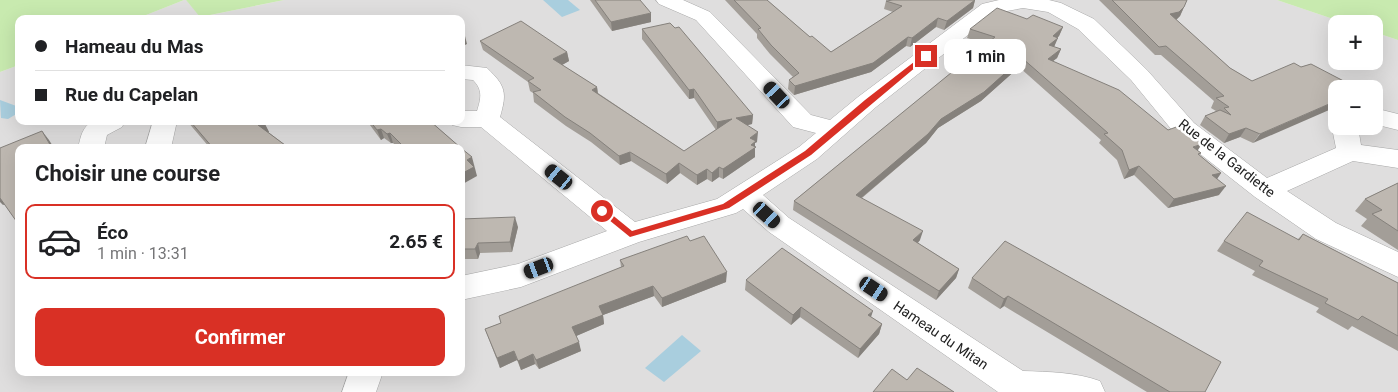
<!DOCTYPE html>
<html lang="fr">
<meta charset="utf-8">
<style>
:root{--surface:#fff;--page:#f6f6f6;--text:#202124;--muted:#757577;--line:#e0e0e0;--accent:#d93025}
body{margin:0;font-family:Roboto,sans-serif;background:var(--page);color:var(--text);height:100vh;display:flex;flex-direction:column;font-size:19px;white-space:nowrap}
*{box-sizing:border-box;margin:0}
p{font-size:16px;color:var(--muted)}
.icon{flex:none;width:28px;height:28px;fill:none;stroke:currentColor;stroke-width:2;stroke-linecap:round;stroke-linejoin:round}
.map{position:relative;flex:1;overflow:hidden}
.details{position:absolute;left:15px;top:144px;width:450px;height:232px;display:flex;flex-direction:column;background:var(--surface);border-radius:10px;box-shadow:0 5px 20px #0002}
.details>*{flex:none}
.guide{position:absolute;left:15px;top:15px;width:450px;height:110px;border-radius:10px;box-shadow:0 5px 20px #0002;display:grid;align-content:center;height:110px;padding:0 20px;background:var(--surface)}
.tools{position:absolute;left:1328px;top:15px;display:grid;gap:10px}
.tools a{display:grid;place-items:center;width:55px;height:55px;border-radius:10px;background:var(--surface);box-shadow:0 5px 20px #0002;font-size:25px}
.end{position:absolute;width:22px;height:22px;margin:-11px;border:6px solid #d93025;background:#fff;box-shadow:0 0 0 2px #fff}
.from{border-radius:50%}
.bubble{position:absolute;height:35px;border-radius:10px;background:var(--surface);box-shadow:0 5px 20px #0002;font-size:16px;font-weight:700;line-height:35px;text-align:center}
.car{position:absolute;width:15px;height:30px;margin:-15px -8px;border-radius:6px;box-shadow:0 0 4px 1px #0007;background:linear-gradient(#222 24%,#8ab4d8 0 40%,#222 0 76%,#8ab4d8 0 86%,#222 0)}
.guide b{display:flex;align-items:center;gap:18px;height:48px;font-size:19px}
.guide b+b{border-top:1px solid var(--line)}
.guide i{width:12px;height:12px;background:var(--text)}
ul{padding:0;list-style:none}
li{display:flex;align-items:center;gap:15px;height:75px;margin:0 10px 8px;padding:0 10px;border:2px solid transparent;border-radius:10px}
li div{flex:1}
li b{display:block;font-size:19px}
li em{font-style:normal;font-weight:700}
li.on{border-color:var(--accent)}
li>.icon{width:45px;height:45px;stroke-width:1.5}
h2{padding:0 20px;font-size:22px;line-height:60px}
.button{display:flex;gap:10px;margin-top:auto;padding:10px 20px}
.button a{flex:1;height:58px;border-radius:10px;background:var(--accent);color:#fff;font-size:20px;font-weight:700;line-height:58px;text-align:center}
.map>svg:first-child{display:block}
.residential{fill:#dfdede;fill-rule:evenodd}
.grass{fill:#c8eaaf}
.water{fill:#a9cede}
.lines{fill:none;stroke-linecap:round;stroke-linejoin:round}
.minor-casing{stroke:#a8a8a8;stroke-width:1}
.minor{fill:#fff;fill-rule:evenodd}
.wall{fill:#a39e98}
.shaded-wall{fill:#85817c}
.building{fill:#beb8b1;stroke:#85817c}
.route{fill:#d93025}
.labels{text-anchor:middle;stroke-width:5;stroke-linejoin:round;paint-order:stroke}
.street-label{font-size:14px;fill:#212121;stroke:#fff}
</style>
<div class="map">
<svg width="1398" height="392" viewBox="0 0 1398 392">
<rect width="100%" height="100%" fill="#f1efe8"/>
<path class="residential" d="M184,0h2l15,17 83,-17h993l71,24h-12v37h38v-29l24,8v352h-1398v-320l19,-7v56h442v-102h-325zM1336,89h38v37h-38zM19,148h442v224h-442z"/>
<g class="grass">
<polygon points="0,0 184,0 136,19 19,19 19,65 0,72"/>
<polygon points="186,0 284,0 200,17"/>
<polygon points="1277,0 1398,0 1398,40 1374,32 1374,24 1348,24"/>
</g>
<g class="water">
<polygon points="543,0 568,0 580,10 562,17"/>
<polygon points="0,100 19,107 18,113 8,119 1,118"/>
<polygon points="682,335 701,351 664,382 645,368"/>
</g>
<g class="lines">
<g class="minor-casing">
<g id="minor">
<path d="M656,0h27l27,12 101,103 19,5 28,-23 124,-93 17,-4h50l12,3 33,16 53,51 47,53 73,55 69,-30 -3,-15 5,-7h25l-4,7 2,12 37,5v18l-45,-7 -66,30 49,32 62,29v25l-82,-38 -61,-42 -79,-62 -45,-55 -53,-51 -30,-17 -25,-4 -27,5 -120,94 -59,52 -54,36 26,23 234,153c26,1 52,1 77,10l5,11h-107l-229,-160 -26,-23 -7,4 -97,29 -118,45 -60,13v-24l57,-12 89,-33 -126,-104h-20l-9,-2 -2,-4h11v-10h16c4,-13 6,-21 -4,-31l-12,-1v-14l26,3c19,18 20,25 13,49l135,105 82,-23 82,-52 17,-14 -23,-6 -97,-107 -37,-16z"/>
<polygon points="1374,108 1398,114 1398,130 1374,124"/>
<path d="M93,121h32l-3,6 -15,8 -3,13h-26c3,-12 4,-21 15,-27z"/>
<polygon points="153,121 177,121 171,148 145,148"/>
<polygon points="349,372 383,372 376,392 342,392"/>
</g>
</g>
<use href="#minor" class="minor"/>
</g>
<g class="wall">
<polygon points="590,0 640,0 651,22 612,31"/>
<polygon points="725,0 767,0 810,37 831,52 893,12 884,9 886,1 975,0 973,8 944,30 936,27 910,47 906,46 871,72 794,95 788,89 789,80 793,77 770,54 757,38 757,34"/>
<polygon points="1099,0 1187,0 1180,16 1176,20 1230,68 1252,81 1311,64 1253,143 1240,137 1224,143 1200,125 1205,116 1216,111 1211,108 1214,101 1161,55 1155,55"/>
<polygon points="1027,19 1063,27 1059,36 1057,38 1054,47 1061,49 1057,58 1053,61 1168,130 1201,153 1199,155 1221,173 1217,179 1219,195 1168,208 1134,175 1124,179 1117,160 1099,143 1101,140 1019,67 981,101 938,128 926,143 862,198 920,240 918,243 959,269 956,278 936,300 793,210 794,201 987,44 967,38 970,29"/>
<polygon points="642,29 753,115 752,124 747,125 757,142 755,143 755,157 723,179 719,177 712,182 707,179 697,185 680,173 667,184 631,161 620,165 591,142 566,126 534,102 533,93 530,91 528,82 483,50 480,41 567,52 569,61 562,65 597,87 598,93 684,151 716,130 694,98 689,99 642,39"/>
<polygon points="187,121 263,121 269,132 268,132 289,148 210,148"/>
<polygon points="367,121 430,121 461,148 399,148 393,143 391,143 384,138 381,140"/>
<polygon points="1398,183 1398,250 1361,226 1367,219 1355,211 1365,199"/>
<polygon points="461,219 518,227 512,252 480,253 478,259 461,259"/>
<polygon points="1303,234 1398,283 1398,351 1352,326 1348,330 1316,312 1319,308 1252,275 1255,271 1217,251 1224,241 1298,239"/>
<polygon points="690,241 726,282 662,307 654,296 603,315 604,324 576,336 581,351 539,369 535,364 521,370 517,360 500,368 485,329 501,323 621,267 620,260"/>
<polygon points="972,278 1205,392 1147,392 1004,306 1000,309 968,288"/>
<polygon points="746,280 871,317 882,324 879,334 858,358 800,317 791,325 745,290"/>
</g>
<g class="shaded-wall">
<polygon points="975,0 973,8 944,30 947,21"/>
<polygon points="1184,7 1180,16 1175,21 1170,14"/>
<polygon points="651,13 651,22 612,31 611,22"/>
<polygon points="938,18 936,27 910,47 912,38"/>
<polygon points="1063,27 1059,36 1055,40 1058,38 1054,47 1045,54 1053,36"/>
<polygon points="465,36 467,44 461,47 461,38"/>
<polygon points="908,37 906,46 871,72 794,95 795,86"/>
<polygon points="1061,49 1057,58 1044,68 1048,59"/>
<polygon points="567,52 569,61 555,69 553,59"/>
<polygon points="1022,58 1019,67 981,101 938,128 926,143 854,204 856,195 941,119"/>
<polygon points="597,87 598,96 592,90"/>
<polygon points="694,89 694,98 689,99 689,90"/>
<polygon points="1336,101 1336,107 1253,143 1260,134"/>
<polygon points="753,115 752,124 736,128 736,118"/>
<polygon points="732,119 717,132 717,122"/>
<polygon points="46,121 55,121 48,124"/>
<polygon points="264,122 269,132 263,134 258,125"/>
<polygon points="1246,128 1240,137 1224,143 1229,134"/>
<polygon points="381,129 384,138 381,140 377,130"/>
<polygon points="42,131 49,140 54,148 52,148"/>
<polygon points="758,132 757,142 755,143 755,157 723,179 723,169 750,138"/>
<polygon points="390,133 393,143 391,143 387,134"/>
<polygon points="1202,144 1196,153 1193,147"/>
<polygon points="630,152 631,161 620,165 619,156"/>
<polygon points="472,157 477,176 461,185 461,174 467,160"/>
<polygon points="679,163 680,173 667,184 666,174"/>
<polygon points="1139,166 1134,175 1124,179 1129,170"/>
<polygon points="719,167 719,177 712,182 712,173"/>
<polygon points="707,169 707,179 697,185 697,175"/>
<polygon points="1221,173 1215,182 1212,175"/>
<polygon points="1226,186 1219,195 1168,208 1174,199"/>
<polygon points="0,197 6,204 3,205 0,202"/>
<polygon points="515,217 518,227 512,252 510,242"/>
<polygon points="923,231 920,240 911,250 913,240"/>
<polygon points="478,243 480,253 478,259 475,249"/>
<polygon points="959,269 956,278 936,300 939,291"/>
<polygon points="727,272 726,282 662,307 662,298"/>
<polygon points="653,286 654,296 603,315 604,324 574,337 572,327 599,306"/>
<polygon points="1008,296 1004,306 1000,309 1004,299"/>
<polygon points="801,307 800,317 791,325 793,315"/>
<polygon points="873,311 870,320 868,315"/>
<polygon points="882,324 879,334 858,358 860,349"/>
<polygon points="579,342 581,351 539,369 536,360"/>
<polygon points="514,351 517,360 500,368 497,358"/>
<polygon points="533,354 535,364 521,370 518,361"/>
</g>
<g class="building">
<polygon points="595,0 640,0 651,13 611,22"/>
<polygon points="734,0 767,0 810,37 812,36 831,52 902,6 886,1 893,0 975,0 947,21 938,18 912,38 908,37 873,63 795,86 789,80 799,73 771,45 758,29 761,28"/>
<polygon points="1112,0 1187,0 1184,7 1179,12 1170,14 1230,68 1252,81 1294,63 1301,67 1311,64 1359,89 1336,89 1336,101 1260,134 1246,128 1229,134 1205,116 1220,110 1231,115 1224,108 1229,107 1216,98 1224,96 1166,46 1159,47"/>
<polygon points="997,8 1027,19 1033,15 1063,27 1053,36 1058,38 1049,45 1061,49 1048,59 1119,90 1168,130 1179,126 1202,144 1193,147 1201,153 1198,154 1221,173 1212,175 1226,186 1174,199 1139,166 1129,170 1122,150 1104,134 1108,133 1022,58 984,92 941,119 928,134 856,195 923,231 913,240 959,269 939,291 794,201 995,37 970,29"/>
<polygon points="521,21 567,52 553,59 597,87 592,90 684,151 732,119 717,122 694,89 689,90 642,29 670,23 675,28 679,27 753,115 736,118 758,132 750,138 756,141 751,145 756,147 723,169 719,167 712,173 707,169 697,175 679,163 666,174 630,152 619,156 590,133 565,117 533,92 541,90 528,81 534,78 480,41"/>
<polygon points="461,33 465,36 461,38"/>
<polygon points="190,121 263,121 264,122 258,125 289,148 213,148"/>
<polygon points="370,121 430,121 461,148 405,148 390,133 387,134 381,129 377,130"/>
<polygon points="42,131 52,148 19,148 19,225 0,198 0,148"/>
<polygon points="461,148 472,157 467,160 474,167 461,174"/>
<polygon points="1398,183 1398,231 1372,214 1382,210 1365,199"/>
<polygon points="1247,212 1299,240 1303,234 1398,283 1398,336 1362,316 1358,320 1325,303 1328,299 1259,266 1263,261 1224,241"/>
<polygon points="515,217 510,242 478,243 475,249 461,249 461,219"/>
<polygon points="687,236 690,241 704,236 727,272 662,298 653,286 599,306 603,315 572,327 579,342 536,360 533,354 518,361 514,351 497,358 485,329 501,323 499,316 624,266 620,260"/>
<polygon points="1005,241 1221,362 1205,392 1170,392 1008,296 1004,299 972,278"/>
<polygon points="782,248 873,311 868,315 882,324 860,349 801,307 793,315 746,280"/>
<polygon points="917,368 954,392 873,392 892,369 907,380"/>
</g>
<polygon class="route" points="923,55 929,56 811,155 729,208 630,237 598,211 602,208 605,209 632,231 723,204 805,151 865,100"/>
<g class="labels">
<g class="street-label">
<text transform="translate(1227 158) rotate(38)" y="5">Rue de la Gardiette</text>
<text transform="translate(941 335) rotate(34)" y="5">Hameau du Mitan</text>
</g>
</g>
</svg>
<div class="tools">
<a>+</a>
<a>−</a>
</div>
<i class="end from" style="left:602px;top:211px"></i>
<i class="end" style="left:926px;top:56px"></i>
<div class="bubble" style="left:944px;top:39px;width:82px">1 min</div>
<i class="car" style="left:777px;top:95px;rotate:317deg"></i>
<i class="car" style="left:559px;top:177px;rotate:309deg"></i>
<i class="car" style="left:767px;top:215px;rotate:132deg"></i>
<i class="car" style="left:539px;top:268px;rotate:249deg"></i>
<i class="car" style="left:874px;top:289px;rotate:124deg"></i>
<div class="guide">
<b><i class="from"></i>Hameau du Mas</b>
<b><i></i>Rue du Capelan</b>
</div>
<section class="details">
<h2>Choisir une course</h2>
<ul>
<li class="on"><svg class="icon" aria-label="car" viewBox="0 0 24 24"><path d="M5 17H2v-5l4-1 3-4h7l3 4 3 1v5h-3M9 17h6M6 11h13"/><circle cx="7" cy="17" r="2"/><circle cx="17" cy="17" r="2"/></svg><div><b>Éco</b><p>1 min · 13:31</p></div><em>2.65 €</em></li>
</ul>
<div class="button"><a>Confirmer</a></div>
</section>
</div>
